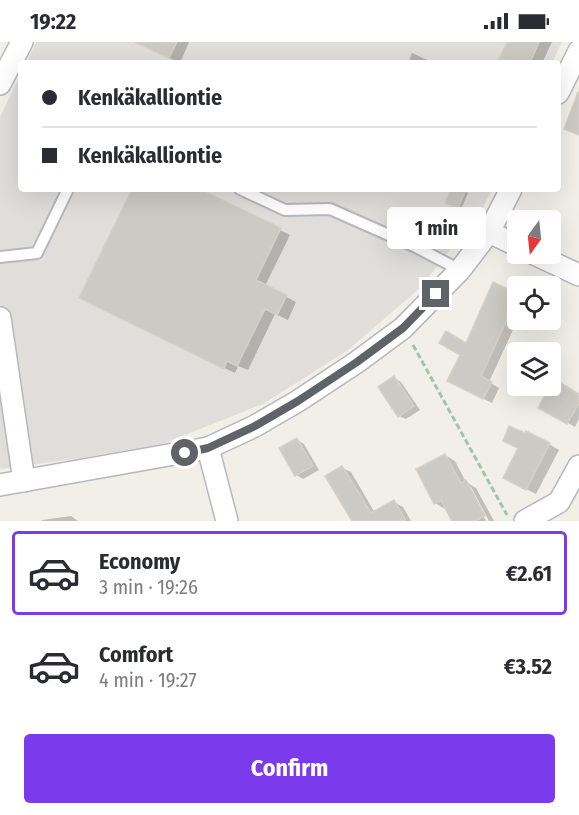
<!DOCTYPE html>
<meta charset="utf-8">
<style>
:root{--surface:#fff;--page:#f2f2f3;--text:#2b2b33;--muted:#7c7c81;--line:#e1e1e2;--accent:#7c3aed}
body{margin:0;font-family:"Fira Sans Condensed",sans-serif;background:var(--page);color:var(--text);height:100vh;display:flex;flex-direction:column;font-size:22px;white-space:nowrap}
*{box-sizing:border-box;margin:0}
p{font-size:20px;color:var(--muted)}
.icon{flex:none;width:33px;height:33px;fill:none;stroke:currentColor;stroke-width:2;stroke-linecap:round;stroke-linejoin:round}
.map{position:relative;height:479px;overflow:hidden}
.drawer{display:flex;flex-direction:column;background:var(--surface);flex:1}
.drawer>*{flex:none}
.hud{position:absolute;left:18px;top:18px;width:543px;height:132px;border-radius:6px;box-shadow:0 6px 24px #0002;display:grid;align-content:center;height:132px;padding:0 24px;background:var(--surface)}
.needle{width:39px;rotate:195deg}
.controls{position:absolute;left:507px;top:168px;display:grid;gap:12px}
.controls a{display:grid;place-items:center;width:54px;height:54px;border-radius:6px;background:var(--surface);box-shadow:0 6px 24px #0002;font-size:30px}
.end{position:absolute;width:27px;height:27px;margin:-14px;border:8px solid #5f6368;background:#fff;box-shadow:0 0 0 3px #fff}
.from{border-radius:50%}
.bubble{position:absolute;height:42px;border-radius:6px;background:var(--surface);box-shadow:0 6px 24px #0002;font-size:20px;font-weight:700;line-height:42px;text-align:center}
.hud b{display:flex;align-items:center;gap:21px;height:57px;font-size:22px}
.hud b+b{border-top:2px solid var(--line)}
.hud i{width:15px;height:15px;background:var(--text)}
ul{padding:10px 0 0;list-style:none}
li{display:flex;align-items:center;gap:18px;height:84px;margin:0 12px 9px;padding:0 12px;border:3px solid transparent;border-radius:6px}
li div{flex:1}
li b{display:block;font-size:22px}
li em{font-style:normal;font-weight:700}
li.selected{border-color:var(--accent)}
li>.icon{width:54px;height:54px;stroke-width:1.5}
.cta{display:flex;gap:12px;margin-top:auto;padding:12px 24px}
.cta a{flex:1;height:69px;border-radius:6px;background:var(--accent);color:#fff;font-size:24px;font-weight:700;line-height:69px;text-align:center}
.status{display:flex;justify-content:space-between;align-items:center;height:42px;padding:0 30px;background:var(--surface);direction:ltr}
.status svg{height:16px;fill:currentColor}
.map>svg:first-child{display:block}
.industrial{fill:#e0deda}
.shadow{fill:#0003}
.building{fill:#cccac5;stroke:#d6d1c6;stroke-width:1.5}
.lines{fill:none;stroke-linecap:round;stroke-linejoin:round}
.lane-casing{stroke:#b5b8bc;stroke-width:14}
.street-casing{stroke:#b5b8bc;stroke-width:24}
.path{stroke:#9cc7a9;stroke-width:3;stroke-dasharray:6 3;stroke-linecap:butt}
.lane{stroke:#fff;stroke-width:10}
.street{stroke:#fff;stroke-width:21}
.route{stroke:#5f6368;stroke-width:8}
</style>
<div class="status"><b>19:22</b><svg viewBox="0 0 49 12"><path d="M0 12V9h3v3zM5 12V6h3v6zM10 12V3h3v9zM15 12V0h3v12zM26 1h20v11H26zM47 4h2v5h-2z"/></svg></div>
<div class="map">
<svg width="579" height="479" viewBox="0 0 579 479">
<rect width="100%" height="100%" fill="#f1efe8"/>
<g class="industrial">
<polygon points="36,0 562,0 552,21 26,21"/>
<polygon points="21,31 21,147 492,147 483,166 420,246 348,308 263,362 162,402 81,416 0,427 0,75"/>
</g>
<g class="shadow">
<polygon points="135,0 189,0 180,21"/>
<polygon points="508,0 552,0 542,21 498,21"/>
<polygon points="412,11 434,21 408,21"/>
<polygon points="134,147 197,147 290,193 265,244 296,260 288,278 275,272 248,328 238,324 235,331 91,262"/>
<polygon points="453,147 459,147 468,151 461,167 450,162"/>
<polygon points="518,253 518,277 489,340 499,346 492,361 458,344 472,306"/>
<polygon points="394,336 401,340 420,368 406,377 399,374"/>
<polygon points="579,353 579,377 575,385 540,365"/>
<polygon points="297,398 304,402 319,428 303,437 296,433 281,407"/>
<polygon points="549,402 559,408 536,452 514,441"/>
<polygon points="445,413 455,419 466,440 476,446 494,479 489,479 471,445 468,445 486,479 454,479 447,466 445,467 435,461"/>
<polygon points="342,426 351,430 375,471 394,460 403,465 411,479 354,479 327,434"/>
<polygon points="71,474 78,479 42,479 42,478"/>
</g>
<g class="building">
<polygon points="134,0 177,0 169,16"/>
<polygon points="507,0 539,0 530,21 497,21"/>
<polygon points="578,50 579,51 579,93 564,87"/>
<polygon points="132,147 200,147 281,186 256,238 287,253 277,273 265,267 237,324 227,319 224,327 79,256"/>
<polygon points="451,147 466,147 458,167 445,161"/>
<polygon points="493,240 518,252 518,254 481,334 492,340 483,357 447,339 460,313 439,301 446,289 466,301"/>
<polygon points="394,334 414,364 398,375 378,345"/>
<polygon points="554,337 579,352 579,361 567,382 538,366"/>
<polygon points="509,384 525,391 526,389 550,401 526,448 503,436 518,406 503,399"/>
<polygon points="297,396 313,424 295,434 279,406"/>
<polygon points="445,412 461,441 466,438 485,474 476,479 452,479 441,458 434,462 416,427"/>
<polygon points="342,424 371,471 394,458 406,479 352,479 325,434"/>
</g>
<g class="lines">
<g class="lane-casing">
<g id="lane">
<polyline points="240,147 285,168 330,167 416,205 460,228"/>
<polyline points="0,215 37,211 68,147"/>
</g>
</g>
<g class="street-casing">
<g id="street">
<polyline points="0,42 22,0"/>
<polyline points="558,51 579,9"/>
<polyline points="489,190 518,204"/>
<polyline points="534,212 579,233"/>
<polyline points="0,276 24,439"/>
<polyline points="208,406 227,479"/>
<polyline points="0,443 208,406 255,384 298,359 357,320 403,286 460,228 489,190 511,147"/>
<polyline points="525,479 559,460 579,424"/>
</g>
</g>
<polyline class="path" points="413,303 507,473"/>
<use href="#lane" class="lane"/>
<use href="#street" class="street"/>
</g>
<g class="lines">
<polyline class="route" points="185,411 208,406 255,384 298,359 357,320 403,286 436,252"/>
</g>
</svg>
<div class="controls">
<a><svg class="needle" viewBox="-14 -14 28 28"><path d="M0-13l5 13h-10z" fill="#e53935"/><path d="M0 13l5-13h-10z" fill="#7c7c81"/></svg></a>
<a><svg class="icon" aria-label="locate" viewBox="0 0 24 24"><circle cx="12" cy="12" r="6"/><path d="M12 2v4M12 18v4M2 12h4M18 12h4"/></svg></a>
<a><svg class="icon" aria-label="layers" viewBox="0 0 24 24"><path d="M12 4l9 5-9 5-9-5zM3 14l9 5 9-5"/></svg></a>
</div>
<i class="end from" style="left:185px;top:411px"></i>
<i class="end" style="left:436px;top:252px"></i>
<div class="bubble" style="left:387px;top:165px;width:99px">1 min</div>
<div class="hud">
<b><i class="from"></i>Kenkäkalliontie</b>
<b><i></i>Kenkäkalliontie</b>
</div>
</div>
<section class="drawer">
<ul>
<li class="selected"><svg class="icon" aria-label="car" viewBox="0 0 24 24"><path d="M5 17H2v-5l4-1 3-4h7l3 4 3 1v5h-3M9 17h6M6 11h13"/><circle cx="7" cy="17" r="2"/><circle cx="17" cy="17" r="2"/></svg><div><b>Economy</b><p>3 min · 19:26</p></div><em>€2.61</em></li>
<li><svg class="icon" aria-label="car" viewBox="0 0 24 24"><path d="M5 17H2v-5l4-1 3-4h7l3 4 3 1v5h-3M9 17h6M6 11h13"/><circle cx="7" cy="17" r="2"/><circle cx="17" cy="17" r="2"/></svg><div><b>Comfort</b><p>4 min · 19:27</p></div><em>€3.52</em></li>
</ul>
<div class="cta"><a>Confirm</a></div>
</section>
